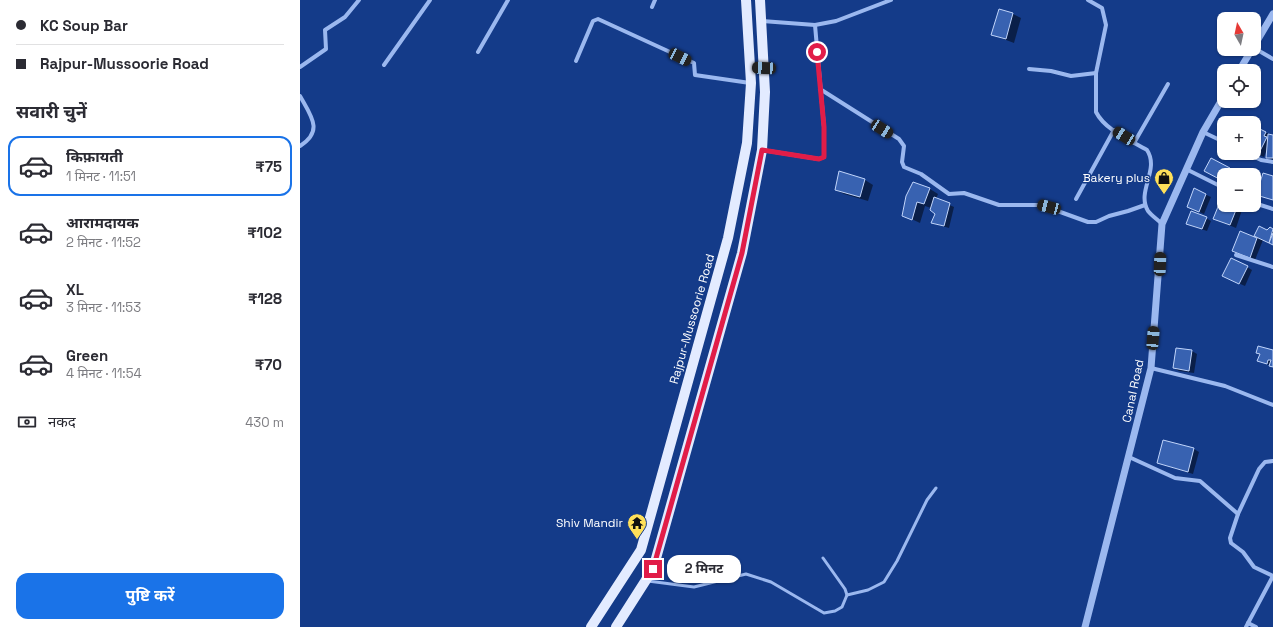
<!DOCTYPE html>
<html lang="hi">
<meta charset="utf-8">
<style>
:root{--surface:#fff;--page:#f2f2f3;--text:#2b2b33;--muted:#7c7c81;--line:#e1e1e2;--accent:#1a73e8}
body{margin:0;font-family:"Space Grotesk","Noto Sans Devanagari",sans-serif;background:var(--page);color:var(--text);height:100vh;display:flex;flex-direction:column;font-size:15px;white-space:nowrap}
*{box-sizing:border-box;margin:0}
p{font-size:13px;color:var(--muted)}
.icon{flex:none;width:22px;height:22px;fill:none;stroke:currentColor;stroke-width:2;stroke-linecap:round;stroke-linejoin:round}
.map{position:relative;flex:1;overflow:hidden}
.panel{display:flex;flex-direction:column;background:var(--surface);width:300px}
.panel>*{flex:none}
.hud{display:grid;align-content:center;height:88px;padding:0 16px;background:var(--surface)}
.needle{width:26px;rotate:351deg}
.controls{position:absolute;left:917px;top:12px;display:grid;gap:8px}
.controls a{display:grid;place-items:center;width:44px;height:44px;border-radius:8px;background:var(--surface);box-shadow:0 1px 3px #0004;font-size:20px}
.end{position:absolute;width:18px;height:18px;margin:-9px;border:5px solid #e11d48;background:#fff;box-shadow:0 0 0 2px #fff}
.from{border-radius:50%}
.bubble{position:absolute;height:28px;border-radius:12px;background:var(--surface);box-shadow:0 1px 3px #0004;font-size:13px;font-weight:700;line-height:28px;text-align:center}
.car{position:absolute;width:12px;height:24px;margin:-12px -6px;border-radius:5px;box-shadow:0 0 3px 1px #0007;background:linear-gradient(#222 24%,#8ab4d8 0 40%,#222 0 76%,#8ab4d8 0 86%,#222 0)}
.hud b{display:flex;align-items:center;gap:14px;height:38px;font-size:15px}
.hud b+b{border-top:1px solid var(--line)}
.hud i{width:10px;height:10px;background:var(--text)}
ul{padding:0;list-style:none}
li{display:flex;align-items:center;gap:12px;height:60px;margin:0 8px 6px;padding:0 8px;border:2px solid transparent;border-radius:12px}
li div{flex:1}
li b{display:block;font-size:15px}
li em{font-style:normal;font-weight:700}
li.current{border-color:var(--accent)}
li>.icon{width:36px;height:36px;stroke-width:1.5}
h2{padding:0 16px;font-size:18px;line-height:48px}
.pay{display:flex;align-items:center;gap:10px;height:44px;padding:0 16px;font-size:15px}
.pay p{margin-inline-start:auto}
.primary-button{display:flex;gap:8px;margin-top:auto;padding:8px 16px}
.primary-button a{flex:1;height:46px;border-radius:12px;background:var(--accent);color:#fff;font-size:16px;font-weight:700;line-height:46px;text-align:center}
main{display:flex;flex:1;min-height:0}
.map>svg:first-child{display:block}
.shadow{fill:#0007}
.building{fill:#3862b1;stroke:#c1d5fb}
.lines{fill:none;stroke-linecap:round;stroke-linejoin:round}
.service{stroke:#9bb8ef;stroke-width:3}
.minor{stroke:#9bb8ef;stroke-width:4}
.tertiary{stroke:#9bb8ef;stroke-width:7}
.primary{stroke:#e3ebff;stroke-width:10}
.route{stroke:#e11d48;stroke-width:5}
.labels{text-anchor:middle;stroke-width:3;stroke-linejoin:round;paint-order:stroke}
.poi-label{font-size:12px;fill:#fff;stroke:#143b89;text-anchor:end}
.street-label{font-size:12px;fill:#fff;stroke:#143b89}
</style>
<main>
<section class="panel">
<div class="hud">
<b><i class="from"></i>KC Soup Bar</b>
<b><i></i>Rajpur-Mussoorie Road</b>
</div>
<h2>सवारी चुनें</h2>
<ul>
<li class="current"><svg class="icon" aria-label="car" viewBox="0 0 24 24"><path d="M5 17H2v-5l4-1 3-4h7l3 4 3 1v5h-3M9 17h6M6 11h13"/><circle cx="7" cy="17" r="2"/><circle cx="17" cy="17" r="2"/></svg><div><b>किफ़ायती</b><p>1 मिनट · 11:51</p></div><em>₹75</em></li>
<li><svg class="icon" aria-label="car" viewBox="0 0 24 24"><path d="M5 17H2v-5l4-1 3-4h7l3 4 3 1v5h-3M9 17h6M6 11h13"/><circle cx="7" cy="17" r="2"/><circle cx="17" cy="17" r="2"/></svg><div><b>आरामदायक</b><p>2 मिनट · 11:52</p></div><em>₹102</em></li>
<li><svg class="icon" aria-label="car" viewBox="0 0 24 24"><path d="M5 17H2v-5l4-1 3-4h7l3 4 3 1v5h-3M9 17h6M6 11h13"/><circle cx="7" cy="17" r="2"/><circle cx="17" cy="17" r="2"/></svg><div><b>XL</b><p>3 मिनट · 11:53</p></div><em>₹128</em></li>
<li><svg class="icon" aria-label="car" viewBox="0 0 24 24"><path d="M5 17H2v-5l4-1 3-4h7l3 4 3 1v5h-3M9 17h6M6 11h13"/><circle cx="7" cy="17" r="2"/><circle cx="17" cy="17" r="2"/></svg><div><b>Green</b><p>4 मिनट · 11:54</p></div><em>₹70</em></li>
</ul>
<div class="pay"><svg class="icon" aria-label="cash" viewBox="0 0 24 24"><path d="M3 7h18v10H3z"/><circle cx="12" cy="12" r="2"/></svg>नकद<p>430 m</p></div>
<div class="primary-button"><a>पुष्टि करें</a></div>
</section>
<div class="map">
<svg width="973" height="627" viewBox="0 0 973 627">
<rect width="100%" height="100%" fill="#143b89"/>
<g class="shadow">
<polygon points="713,14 721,18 714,43 693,35"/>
<polygon points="954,127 973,136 973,160 967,157 967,149 964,157 957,154 956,156 949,153 954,153"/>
<polygon points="912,160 934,172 933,175 924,175 924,181 906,171"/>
<polygon points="540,173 565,180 573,185 568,201 544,194 536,190"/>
<polygon points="613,183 630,189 638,194 636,199 654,207 649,228 632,223 636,213 631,208 625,206 620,223 603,215"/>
<polygon points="895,190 911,197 904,214 893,209"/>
<polygon points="924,198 924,205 940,205 943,207 936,228 914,219"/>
<polygon points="906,218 911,221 907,231 892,226"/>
<polygon points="959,228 967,231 970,229 973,230 973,244 963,240 955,260 934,251 955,238"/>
<polygon points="947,267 952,270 945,286 929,279"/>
<polygon points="892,351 897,354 894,373 879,371 874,368"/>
<polygon points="973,351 973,367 959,360 960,355 957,353"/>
<polygon points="894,449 899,452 893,474 858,463"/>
</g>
<g class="building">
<polygon points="699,9 713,13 706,39 691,35"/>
<polygon points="954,126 966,132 964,136 967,137 958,155 954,153"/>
<polygon points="968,134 973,135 973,158 966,158"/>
<polygon points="911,158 930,168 926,175 924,175 923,181 904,171"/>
<polygon points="539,171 565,179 560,197 535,190"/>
<polygon points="963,173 973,176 973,200 956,195"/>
<polygon points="613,182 630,188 624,204 617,202 612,220 602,216 606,196"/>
<polygon points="894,188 906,194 899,212 887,207"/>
<polygon points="634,197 650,203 644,226 631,223 635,214 630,210"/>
<polygon points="922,197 924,197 924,205 938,205 930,225 913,219"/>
<polygon points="891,211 907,217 902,229 886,224"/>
<polygon points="959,226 967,230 970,227 973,229 969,243 954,236"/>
<polygon points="940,231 957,238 950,258 932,251"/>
<polygon points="973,233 973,245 969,243"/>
<polygon points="931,258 948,266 939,284 922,276"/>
<polygon points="958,346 973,350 973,367 969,366 971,360 968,360 967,364 957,361 960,354 956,353"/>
<polygon points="876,348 892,350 889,371 873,368"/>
<polygon points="863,440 894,448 888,472 857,463"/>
</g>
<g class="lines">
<g class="service">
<polyline points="348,581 394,587 446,574 471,582 524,613 535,611 542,607 547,595 545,589 523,558"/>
<polyline points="547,595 568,590 584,582 597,561 627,500 636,488"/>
</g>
<g class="minor">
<path d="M788,0l14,8 4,17 -10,48v39c9,18 34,28 51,38 13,20 -11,41 1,61 4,5 10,9 14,13"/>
<polyline points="352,7 355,0"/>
<polyline points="462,21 515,25 536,21 591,0"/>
<polyline points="954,48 973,59"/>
<polyline points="178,52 208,0"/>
<polyline points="276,61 293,21 298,19 394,63 395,75 450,83"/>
<polyline points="84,65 130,0"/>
<polyline points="0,67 26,49 25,30 45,17 59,0"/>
<polyline points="729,69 751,71 771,76 796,73"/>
<polyline points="520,89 599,139 604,146 602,162 604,167 621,174 649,194 664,193 699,205 741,205 788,222 796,222 809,216 828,211 845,205"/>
<path d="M0,96c11,20 24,35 0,50"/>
<polyline points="903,132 924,142"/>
<polyline points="834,143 868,84"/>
<polyline points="462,150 519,159 524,157 524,127 515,25"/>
<polyline points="946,153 961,160 973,162"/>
<polyline points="886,169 924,188"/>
<polyline points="776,199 814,130"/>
<polyline points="954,203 973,209"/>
<polyline points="936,255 973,267"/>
<polyline points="851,368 925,386 973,405"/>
<polyline points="829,457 875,478 900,481 938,514 959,469 965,462 973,461"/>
<polyline points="938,514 930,538 931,543 943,552 954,567 973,576"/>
<polyline points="948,623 956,627"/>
<polyline points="946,627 973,576"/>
</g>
<g class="tertiary">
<polyline points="954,46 973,14"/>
<polyline points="939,71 952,49"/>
<polyline points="785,627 851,368 862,224 903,132 924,96"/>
</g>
<g class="primary">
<polyline points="291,627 341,550 428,238 447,143 451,83 446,0"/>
<polyline points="316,627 353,569 442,253 462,150 465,92 460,0"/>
</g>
</g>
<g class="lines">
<polyline class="route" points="353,569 442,253 462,150 519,159 524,157 524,127 517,52"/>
</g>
<defs>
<g id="shop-pin" transform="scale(1)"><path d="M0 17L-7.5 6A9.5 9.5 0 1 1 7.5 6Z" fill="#ffe059" stroke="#143b89"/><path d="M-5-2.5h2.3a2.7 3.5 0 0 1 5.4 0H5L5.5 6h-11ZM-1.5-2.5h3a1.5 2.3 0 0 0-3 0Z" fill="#111"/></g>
<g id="temple-pin" transform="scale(1)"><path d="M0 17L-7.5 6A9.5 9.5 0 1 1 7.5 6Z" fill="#ffe059" stroke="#143b89"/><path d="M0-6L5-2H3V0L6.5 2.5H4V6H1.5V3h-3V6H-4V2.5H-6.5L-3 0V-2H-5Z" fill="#111"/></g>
</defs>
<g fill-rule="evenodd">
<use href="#shop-pin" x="864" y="178"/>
<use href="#temple-pin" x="337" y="523"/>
</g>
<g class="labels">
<g class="poi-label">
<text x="850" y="182">Bakery plus</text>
<text x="323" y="527">Shiv Mandir</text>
</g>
<g class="street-label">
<text transform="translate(392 319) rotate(-74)" y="4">Rajpur-Mussoorie Road</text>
<text transform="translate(833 391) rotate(-78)" y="4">Canal Road</text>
</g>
</g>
</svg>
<div class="controls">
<a><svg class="needle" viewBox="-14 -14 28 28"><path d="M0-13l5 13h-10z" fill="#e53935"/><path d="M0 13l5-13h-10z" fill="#7c7c81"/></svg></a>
<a><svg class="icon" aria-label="locate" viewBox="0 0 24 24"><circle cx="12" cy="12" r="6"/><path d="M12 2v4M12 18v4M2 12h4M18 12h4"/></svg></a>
<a>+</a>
<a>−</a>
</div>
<i class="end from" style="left:517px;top:52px"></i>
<i class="end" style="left:353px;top:569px"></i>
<div class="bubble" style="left:367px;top:555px;width:74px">2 मिनट</div>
<i class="car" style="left:380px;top:57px;rotate:116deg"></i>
<i class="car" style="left:464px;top:68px;rotate:273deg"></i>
<i class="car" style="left:582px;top:129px;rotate:123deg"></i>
<i class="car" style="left:824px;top:136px;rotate:302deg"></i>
<i class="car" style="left:749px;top:207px;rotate:285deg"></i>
<i class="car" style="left:860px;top:264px;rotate:2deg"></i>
<i class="car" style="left:853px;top:338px;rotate:5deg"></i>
</div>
</main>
